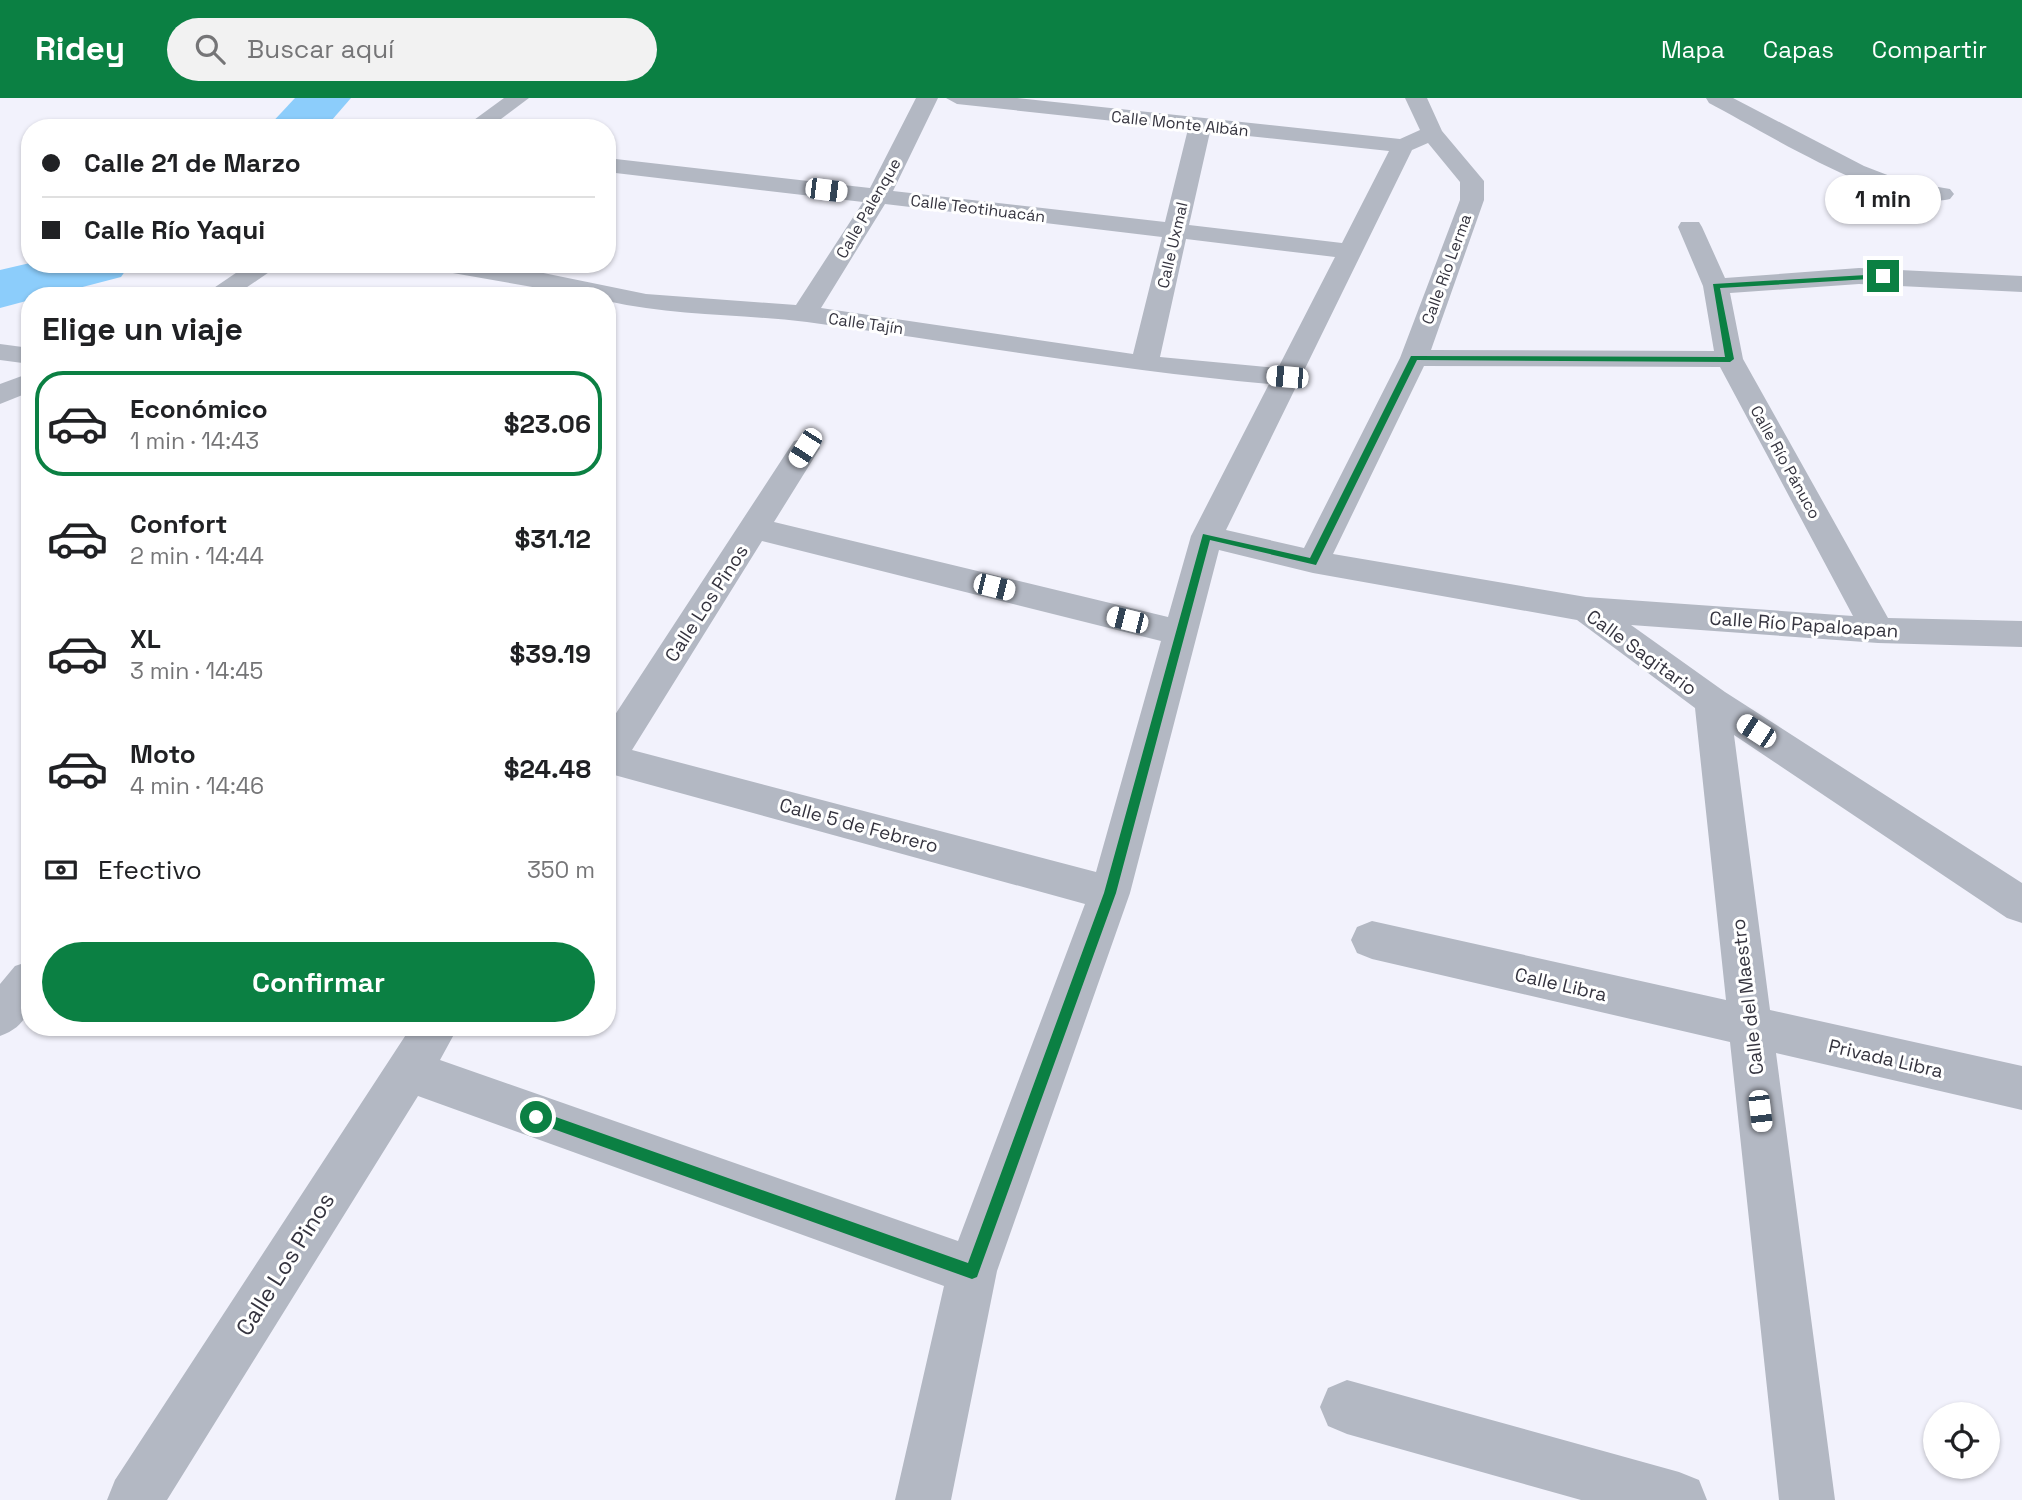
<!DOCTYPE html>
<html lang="es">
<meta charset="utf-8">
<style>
:root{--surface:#fff;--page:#f2f2f2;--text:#202124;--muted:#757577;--line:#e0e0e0;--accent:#0b8043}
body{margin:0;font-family:"Space Grotesk",sans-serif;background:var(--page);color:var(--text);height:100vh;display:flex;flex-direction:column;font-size:26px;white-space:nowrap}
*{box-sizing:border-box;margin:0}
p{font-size:23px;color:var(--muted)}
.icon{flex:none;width:38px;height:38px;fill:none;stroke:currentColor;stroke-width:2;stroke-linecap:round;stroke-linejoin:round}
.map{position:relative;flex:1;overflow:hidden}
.sheet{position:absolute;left:21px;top:189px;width:595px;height:749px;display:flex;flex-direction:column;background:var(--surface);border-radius:28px;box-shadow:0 2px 5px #0004}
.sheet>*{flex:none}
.hud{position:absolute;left:21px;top:21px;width:595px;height:154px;border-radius:28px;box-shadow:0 2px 5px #0004;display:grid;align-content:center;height:154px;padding:0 21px;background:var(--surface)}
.controls{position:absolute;left:1923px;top:1304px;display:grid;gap:14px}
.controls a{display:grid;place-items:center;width:77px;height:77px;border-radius:50%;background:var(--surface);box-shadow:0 2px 5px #0004;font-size:35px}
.end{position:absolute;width:32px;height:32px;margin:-16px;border:9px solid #0b8043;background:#fff;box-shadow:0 0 0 4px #fff}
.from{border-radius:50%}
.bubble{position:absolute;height:49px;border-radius:24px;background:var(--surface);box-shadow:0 2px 5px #0004;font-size:23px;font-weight:800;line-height:49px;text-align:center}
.car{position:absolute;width:21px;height:42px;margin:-21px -10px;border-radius:9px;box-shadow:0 0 5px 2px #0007;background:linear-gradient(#fff 24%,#345 0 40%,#fff 0 76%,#345 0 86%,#fff 0)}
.hud b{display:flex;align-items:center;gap:24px;height:66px;font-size:26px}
.hud b+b{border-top:2px solid var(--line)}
.hud i{width:18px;height:18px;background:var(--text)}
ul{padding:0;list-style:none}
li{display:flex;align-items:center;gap:21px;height:105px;margin:0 14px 10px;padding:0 7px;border:4px solid transparent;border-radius:28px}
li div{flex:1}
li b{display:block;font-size:26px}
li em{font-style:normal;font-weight:800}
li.active{border-color:var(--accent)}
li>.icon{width:63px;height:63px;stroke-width:1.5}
h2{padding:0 21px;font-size:32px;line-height:84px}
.pay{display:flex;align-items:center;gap:18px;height:77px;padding:0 21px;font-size:26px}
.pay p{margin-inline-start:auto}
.action{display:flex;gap:14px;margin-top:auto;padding:14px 21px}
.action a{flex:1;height:80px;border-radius:42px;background:var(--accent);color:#fff;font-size:28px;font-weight:800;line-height:80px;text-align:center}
header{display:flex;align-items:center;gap:42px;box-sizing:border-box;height:98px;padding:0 35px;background:var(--accent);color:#fff}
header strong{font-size:33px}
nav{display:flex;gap:38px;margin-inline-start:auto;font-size:24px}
.search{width:490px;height:63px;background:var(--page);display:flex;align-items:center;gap:18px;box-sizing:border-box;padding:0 24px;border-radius:38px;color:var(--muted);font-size:26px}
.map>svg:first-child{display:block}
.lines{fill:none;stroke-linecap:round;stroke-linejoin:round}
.river{fill:#8ccdfb;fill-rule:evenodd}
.street{fill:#b3b8c3;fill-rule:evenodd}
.route{fill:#0b8043}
.labels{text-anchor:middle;stroke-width:6;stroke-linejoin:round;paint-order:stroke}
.far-street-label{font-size:16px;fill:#35343f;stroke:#fff}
.street-label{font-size:19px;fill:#35343f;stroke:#fff}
.near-street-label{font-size:23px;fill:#35343f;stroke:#fff}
</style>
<header>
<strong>Ridey</strong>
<div class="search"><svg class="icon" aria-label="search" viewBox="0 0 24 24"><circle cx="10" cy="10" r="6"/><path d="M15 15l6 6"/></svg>Buscar aquí</div>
<nav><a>Mapa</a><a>Capas</a><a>Compartir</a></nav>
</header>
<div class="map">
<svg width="2022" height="1402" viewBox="0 0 2022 1402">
<rect width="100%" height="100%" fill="#f2f2fc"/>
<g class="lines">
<g class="river">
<polygon points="295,0 351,0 325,30 267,30"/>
<polygon points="30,165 30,166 130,166 121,179 48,198 30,198 30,202 0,210 0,172"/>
</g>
<g class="street">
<polygon points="504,0 529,0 489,30 463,30"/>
<path d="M916,0h22l-45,93 272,31 23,-93 -231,-25 -11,-6h71l383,41 20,-9 -15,-32h22l15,33 42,50v19l-53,150 283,1 -11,-65 -25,-59 3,-5h18l3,5 23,51 134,-10 163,8v16l-163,-8 -129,9 13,66 145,259 134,3v26l-144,-4 -247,-18 94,67 297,191v40l-15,-5 -273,-183 36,275 252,56v44l-246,-57 59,447h-56l-49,-458 -358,-83 -15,-6 -6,-13 6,-13 15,-6 354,79 -31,-292 -118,-88 -264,-47 -94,-23 -89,343 -133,378 -46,229h-56l49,-214 -526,-190 -251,404h-60l8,-20 296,-453h47l-18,33 518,181 127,-337 -478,-131v-46l187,-286 11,-3 11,3 4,7 -46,74 394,95 23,-81 78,-152c-155,-14 -308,-41 -462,-62 -67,-8 -134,-6 -200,-21v-5h-23l-137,-24 -9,-3 -4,-5h65l147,30 150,11 67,-103 -256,-30v-14l263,30zM1210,34l179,19 -47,92 -153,-18zM1428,45l32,39v18l-60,158 -96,190 -78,-18 186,-380zM885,106l277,33 -29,117 -312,-46zM1186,141l149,18 -57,111 -118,-11zM1424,268l296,1 133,249 -267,-19 -253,-43zM762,443l399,100 -65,231 -464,-122z"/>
<path d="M1706,0h27l131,68 39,15 47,8 4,5 -4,5c-58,14 -187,-68 -241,-96z"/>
<polygon points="249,166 281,166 234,198 202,198"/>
<polygon points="0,246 30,250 30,266 0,262"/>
<polygon points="30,275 30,294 0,306 0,286"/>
<path d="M30,863c0,34 8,61 -30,75v-52l15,-18z"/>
<polygon points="1347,1282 1679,1374 1699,1382 1707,1402 1581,1402 1347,1336 1328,1328 1320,1309 1328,1290"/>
</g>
</g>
<polygon class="route" points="1883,176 1886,180 1720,190 1734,261 1730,264 1417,262 1316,467 1210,442 1116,795 977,1179 972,1181 531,1023 529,1019 536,1012 968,1165 1104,795 1203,436 1310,460 1411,258 1725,259 1713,186"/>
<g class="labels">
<g class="far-street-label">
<text transform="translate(1180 25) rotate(6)" y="6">Calle Monte Albán</text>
<text transform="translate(868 110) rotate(-60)" y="6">Calle Palenque</text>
<text transform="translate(978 110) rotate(7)" y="6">Calle Teotihuacán</text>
<text transform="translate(1172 147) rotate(-77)" y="6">Calle Uxmal</text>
<text transform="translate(1446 171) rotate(-70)" y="6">Calle Río Lerma</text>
<text transform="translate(866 225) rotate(8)" y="6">Calle Tajín</text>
<text transform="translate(1786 364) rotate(61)" y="6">Calle Río Pánuco</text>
</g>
<g class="street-label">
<text transform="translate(706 505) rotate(-57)" y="7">Calle Los Pinos</text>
<text transform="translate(1804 526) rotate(4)" y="7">Calle Río Papaloapan</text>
<text transform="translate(1642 554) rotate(36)" y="7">Calle Sagitario</text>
<text transform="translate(859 727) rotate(15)" y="7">Calle 5 de Febrero</text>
<text transform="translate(1561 886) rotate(13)" y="7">Calle Libra</text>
<text transform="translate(1747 899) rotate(-97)" y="7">Calle del Maestro</text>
<text transform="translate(1886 960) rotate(13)" y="7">Privada Libra</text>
</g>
<g class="near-street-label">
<text transform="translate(285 1166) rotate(-58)" y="8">Calle Los Pinos</text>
</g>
</g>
</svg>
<div class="controls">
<a><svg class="icon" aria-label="locate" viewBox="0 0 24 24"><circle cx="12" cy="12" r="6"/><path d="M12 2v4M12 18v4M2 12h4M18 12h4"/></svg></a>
</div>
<i class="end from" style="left:536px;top:1019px"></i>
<i class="end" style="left:1883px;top:178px"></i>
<div class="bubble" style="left:1825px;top:77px;width:116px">1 min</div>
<i class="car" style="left:826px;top:92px;rotate:97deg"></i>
<i class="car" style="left:1287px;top:279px;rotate:275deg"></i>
<i class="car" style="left:805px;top:350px;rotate:213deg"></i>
<i class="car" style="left:994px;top:489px;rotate:104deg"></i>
<i class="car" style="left:1127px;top:522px;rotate:284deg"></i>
<i class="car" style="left:1756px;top:633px;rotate:303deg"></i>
<i class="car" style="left:1760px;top:1013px;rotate:173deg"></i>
<div class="hud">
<b><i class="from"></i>Calle 21 de Marzo</b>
<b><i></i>Calle Río Yaqui</b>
</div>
<section class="sheet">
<h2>Elige un viaje</h2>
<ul>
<li class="active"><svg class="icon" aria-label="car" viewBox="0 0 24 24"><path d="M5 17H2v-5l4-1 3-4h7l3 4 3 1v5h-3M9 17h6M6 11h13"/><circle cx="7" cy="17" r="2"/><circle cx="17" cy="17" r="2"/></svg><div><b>Económico</b><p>1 min · 14:43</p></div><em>$23.06</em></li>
<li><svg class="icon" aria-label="car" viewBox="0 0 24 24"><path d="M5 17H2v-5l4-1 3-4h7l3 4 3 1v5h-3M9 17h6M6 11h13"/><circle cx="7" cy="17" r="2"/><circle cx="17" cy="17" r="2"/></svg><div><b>Confort</b><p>2 min · 14:44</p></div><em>$31.12</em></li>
<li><svg class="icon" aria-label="car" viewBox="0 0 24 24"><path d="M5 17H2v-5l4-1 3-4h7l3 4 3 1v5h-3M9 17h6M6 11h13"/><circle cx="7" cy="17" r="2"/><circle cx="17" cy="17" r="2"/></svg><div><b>XL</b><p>3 min · 14:45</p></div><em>$39.19</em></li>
<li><svg class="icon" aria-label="car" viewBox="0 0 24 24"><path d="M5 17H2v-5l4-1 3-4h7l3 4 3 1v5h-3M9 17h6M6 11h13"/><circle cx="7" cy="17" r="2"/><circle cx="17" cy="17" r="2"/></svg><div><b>Moto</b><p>4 min · 14:46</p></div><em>$24.48</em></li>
</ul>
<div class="pay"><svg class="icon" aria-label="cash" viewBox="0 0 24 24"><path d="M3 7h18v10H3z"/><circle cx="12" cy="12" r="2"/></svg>Efectivo<p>350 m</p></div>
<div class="action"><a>Confirmar</a></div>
</section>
</div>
